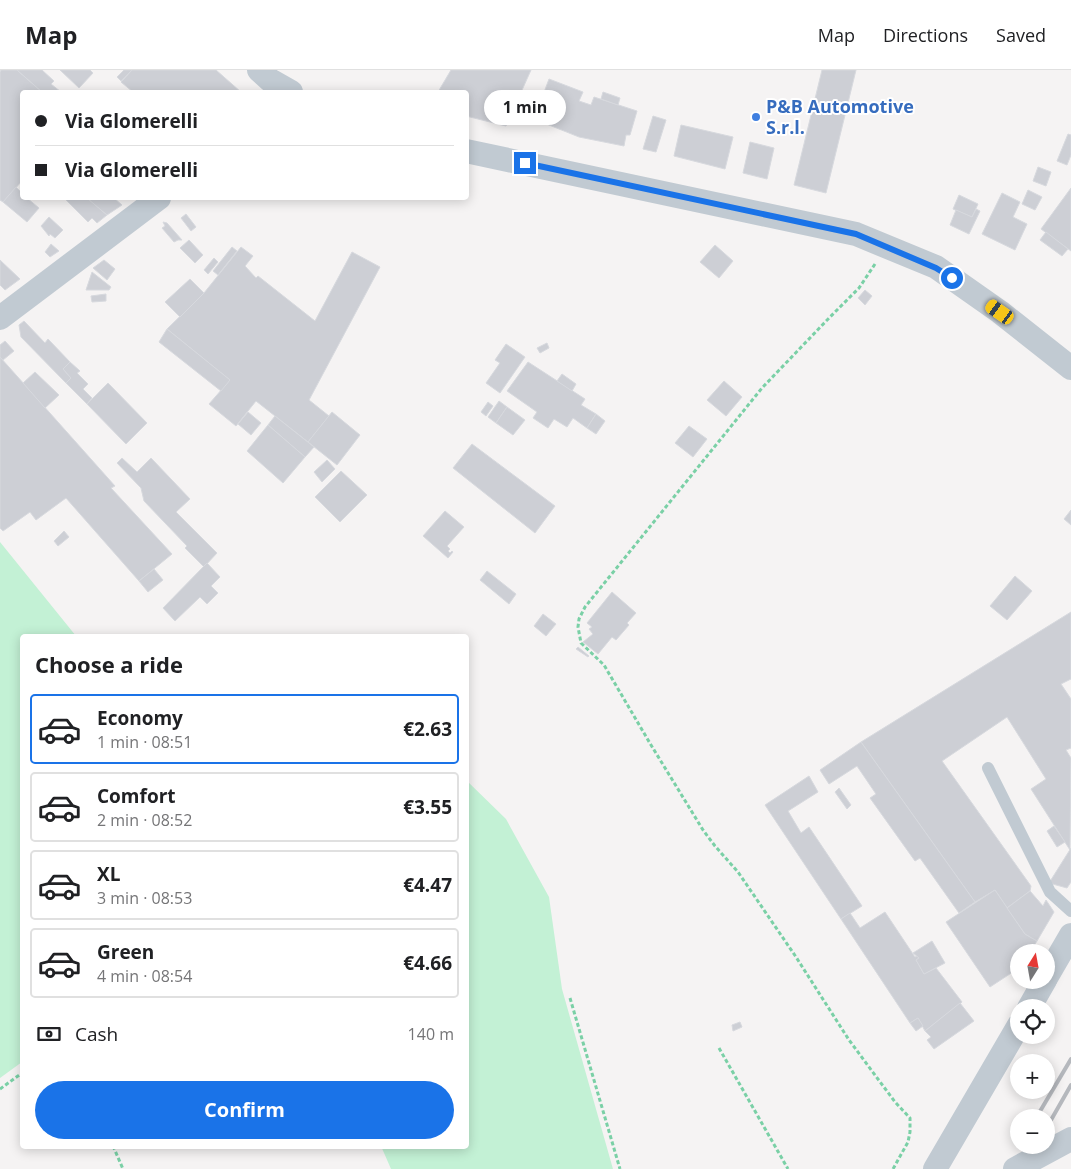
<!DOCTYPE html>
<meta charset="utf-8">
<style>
:root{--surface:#fff;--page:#f6f6f6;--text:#202124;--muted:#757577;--line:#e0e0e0;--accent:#1a73e8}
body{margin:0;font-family:"Open Sans",sans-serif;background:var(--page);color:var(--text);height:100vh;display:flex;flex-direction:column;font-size:19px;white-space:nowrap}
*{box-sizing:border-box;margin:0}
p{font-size:16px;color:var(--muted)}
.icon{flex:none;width:28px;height:28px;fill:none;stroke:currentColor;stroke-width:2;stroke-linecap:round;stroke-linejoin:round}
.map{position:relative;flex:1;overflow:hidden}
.panel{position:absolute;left:20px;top:564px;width:449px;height:515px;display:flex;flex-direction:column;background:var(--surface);border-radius:5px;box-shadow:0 2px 12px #0003}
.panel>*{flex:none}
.banner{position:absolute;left:20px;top:20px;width:449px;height:110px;border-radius:5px;box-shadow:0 2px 12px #0003;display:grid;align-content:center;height:110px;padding:0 15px;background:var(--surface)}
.needle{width:32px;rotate:11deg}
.controls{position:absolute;left:1010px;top:874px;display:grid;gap:10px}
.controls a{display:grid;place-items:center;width:45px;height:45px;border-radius:50%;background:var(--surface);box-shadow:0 2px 12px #0003;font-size:25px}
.end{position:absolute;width:22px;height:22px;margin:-11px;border:6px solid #1a73e8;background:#fff;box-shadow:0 0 0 2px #fff}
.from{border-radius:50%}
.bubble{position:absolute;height:35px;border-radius:18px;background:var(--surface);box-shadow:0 2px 12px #0003;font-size:16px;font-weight:700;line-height:35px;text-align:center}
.car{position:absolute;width:15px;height:30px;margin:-15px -8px;border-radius:6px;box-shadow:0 0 4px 1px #0007;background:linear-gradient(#f5c518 24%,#345 0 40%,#f5c518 0 76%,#345 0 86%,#f5c518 0)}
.banner b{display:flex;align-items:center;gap:18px;height:48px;font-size:19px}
.banner b+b{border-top:1px solid var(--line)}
.banner i{width:12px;height:12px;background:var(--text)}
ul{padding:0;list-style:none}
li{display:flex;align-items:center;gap:15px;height:70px;margin:0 10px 8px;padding:0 5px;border:2px solid var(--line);border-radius:5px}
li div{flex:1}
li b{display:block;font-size:19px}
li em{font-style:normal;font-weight:700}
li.on{border-color:var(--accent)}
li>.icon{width:45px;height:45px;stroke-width:1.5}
h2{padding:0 15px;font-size:22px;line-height:60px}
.pay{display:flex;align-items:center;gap:12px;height:55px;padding:0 15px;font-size:19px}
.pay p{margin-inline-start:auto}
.cta{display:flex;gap:10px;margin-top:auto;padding:10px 15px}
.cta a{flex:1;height:58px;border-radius:30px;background:var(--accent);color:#fff;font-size:20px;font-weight:700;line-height:58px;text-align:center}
header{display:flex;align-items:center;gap:30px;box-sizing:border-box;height:70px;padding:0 25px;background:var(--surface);border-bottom:1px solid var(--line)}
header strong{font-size:24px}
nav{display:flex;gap:28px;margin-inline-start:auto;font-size:18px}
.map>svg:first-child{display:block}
.green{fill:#c3f1d5}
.building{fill:#cdcfd5;stroke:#d7d9de}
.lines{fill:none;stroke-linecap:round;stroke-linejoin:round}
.path{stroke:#7ad0a6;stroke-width:3;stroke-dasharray:4 2.5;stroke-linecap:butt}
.lane{stroke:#c1cad2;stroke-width:12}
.street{stroke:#c1cad2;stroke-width:24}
.rail{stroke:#b5b8bd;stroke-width:4}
.route{stroke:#1a73e8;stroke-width:6}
.shop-dot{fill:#3f7fe0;stroke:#fff;stroke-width:2}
.labels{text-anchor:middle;stroke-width:4;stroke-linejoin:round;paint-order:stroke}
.shop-label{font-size:18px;font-weight:bold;fill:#366cbe;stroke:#fff;text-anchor:start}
</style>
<header>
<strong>Map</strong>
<nav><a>Map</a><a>Directions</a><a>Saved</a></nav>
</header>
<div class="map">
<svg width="1071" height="1099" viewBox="0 0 1071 1099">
<rect width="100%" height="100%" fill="#f5f3f3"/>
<g class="green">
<polygon points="0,472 76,566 22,566 22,992 0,1008"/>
<polygon points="466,710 506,749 549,827 562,919 613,1099 391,1099 381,1076 466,1076"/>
</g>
<g class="building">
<polygon points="1,0 17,0 42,22 22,22 22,111 3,132 0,130 0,2"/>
<polygon points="17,0 42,0 54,11 51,14 61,22 42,22"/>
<polygon points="60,0 90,0 93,3 79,18"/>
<polygon points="124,0 132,0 121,11 117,7"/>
<polygon points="132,0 216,0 241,22 133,22 121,12"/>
<polygon points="451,0 531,0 506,56 466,46 466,22 438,22"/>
<polygon points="822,0 856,0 826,123 794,115"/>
<polygon points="549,9 583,22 579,31 591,35 594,27 637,41 630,65 626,65 624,76 579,67 534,49"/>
<polygon points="603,22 620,28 618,35 601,29"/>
<polygon points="653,46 666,50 656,82 643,79"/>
<polygon points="681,55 733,67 725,99 674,86"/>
<polygon points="1068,64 1071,65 1071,85 1067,95 1057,91"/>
<polygon points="750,72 774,78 767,109 743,103"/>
<polygon points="1038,97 1051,102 1046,116 1033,111"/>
<polygon points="16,117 22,123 22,128 27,128 39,138 27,152 3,132"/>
<polygon points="1071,118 1071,181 1041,159"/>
<polygon points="1028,120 1042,127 1035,140 1022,134"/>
<polygon points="1002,123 1020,132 1013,147 1027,154 1015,180 982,164"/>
<polygon points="959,125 978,134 972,147 953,139"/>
<polygon points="64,128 87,128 107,145 97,153 92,148 88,152"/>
<polygon points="87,128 114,128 122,135 107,145"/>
<polygon points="976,139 980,141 969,164 950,155 956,140 972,147"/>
<polygon points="186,144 196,157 191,161 181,148"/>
<polygon points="49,147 63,160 55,168 50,164 49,166 41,156"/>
<polygon points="163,152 167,153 182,170 178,170 174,172 162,158 165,156"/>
<polygon points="1046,162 1068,179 1062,186 1040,170"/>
<polygon points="189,170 203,185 195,193 180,178"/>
<polygon points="51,174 59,181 50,187 45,182"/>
<polygon points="715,175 733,191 719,208 700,192"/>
<polygon points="232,177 237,181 218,205 213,201"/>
<polygon points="241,177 253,186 245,196 256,208 258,206 315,251 352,182 380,197 309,330 329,346 308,372 256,331 236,356 209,334 230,310 167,259 204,223"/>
<polygon points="214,188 218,192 208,204 204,200"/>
<polygon points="0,190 20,209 5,220 0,215"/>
<polygon points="104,190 115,199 107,210 93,198"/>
<polygon points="92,202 111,217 109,220 86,220"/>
<polygon points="190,209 204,223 180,247 165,232"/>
<polygon points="865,220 872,226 865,235 858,228"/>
<polygon points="106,224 106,231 92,232 91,226"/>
<polygon points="24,251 45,273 48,269 70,292 63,299 71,308 66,313 21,267 19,255"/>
<polygon points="167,259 230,310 221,321 159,272"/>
<polygon points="5,271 14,281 3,290 0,287 0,275"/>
<polygon points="547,273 549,278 540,283 537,278"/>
<polygon points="506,274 525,287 500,323 486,313 500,293 495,290"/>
<polygon points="0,287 115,416 111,418 172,484 139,511 66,428 36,450 30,442 3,461 0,458"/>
<polygon points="70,292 80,301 77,303 88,314 83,319 92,328 87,334 66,313 71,308 63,299"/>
<polygon points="528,292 585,329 581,335 596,344 587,358 573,348 567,357 554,349 548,358 533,348 537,342 507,321"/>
<polygon points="35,302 59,325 45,338 23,313"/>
<polygon points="562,304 576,314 572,321 557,311"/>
<polygon points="724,311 742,327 726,346 707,330"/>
<polygon points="108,313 147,353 126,374 87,334"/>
<polygon points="499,331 507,337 496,353 488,347"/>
<polygon points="488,332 493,336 486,346 481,342"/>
<polygon points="507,337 525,350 513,365 496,353"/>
<polygon points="248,342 261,353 251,365 238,354"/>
<polygon points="332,342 360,365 337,395 308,372"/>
<polygon points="596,344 605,351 596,364 587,358"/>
<polygon points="275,346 314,377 305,387 268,355"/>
<polygon points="268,355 305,387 283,413 247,381"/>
<polygon points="689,356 707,369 693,387 675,373"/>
<polygon points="472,374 555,436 535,463 453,398"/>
<polygon points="122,388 137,402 151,388 190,429 176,442 217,483 204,497 185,478 187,476 144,431 141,418 117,393"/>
<polygon points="327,390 335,399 322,412 314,402"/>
<polygon points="341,401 367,425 340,452 315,427"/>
<polygon points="1071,440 1071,455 1064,449"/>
<polygon points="445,441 464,457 447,476 450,479 448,481 450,483 452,481 453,482 448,488 423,466"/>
<polygon points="64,461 69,467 58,476 54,471"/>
<polygon points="207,493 220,507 211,516 218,523 207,534 200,527 175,551 163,538"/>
<polygon points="154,499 163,510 148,522 139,511"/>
<polygon points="487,501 516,524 509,534 480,510"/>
<polygon points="1015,506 1032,521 1007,550 990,536"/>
<polygon points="612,522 636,543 627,553 629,555 616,570 612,567 598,584 583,572 593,564 589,559 592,557 587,553"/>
<polygon points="1071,542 1071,609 1061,614 1071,629 1071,678 1066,680 1071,688 1070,780 1031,719 1046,709 1007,647 942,691 1031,816 1030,821 1007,838 995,820 975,832 861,672"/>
<polygon points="543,544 556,554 546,566 534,556"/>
<polygon points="578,577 589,586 588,587 576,579"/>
<polygon points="861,672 975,832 959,843 920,788 915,791 870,728 876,724 857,696 829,714 820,700"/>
<polygon points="809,706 818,722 788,741 801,763 809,757 862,836 841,849 765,735"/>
<polygon points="839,718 851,735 847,739 835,722"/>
<polygon points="1054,756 1065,772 1057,777 1047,761"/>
<polygon points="1071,778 1071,812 1067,818 1049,813"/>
<polygon points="995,820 1025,864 1037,871 1030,882 1019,882 1019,898 990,917 946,852"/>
<polygon points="1030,821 1043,836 1046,830 1054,842 1037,871 1025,864 1007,838"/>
<polygon points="885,842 915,887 917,886 919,888 916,890 924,904 936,898 962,932 925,961 918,948 910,953 841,849 850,843 860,858"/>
<polygon points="932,871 945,893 924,904 916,890 919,888 913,883"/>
<polygon points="960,933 974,951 934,979 927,970 931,967 925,961"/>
<polygon points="918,948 923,956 916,961 910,953"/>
<polygon points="740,952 742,957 733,961 732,955"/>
</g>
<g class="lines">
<g class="path">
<polyline points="875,194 859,218 830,247 762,318 585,537 579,549 578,557 581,573 604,595 651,675 703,760 715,776 738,802 796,887 849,970 895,1032 910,1048 910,1062 908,1072 893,1099"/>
<polyline points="570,928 620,1099"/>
<polyline points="719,978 788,1099"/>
<polyline points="0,1019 22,1003"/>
<polyline points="113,1076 123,1099"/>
</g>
<polyline class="lane" points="988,698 1050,822 1071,841"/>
<g class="street">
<polyline points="259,0 270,10 291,22"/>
<polyline points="466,81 856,164 936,197 1000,242 1071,298"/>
<polyline points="0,248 159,128"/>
<polyline points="1046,908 1071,865"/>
<polyline points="1029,938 1045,910"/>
<polyline points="935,1099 1019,955"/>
<polyline points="1015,1099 1071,1069"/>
</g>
<g class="rail">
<polyline points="1039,1043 1071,989"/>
<polyline points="1051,1050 1071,1015"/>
</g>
</g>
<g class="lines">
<polyline class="route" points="525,93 856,164 936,198 952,208"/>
</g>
<circle class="shop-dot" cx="756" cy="47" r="5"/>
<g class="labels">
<g class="shop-label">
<text x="766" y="43">P&amp;B Automotive<tspan x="766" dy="21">S.r.l.</tspan></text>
</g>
</g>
</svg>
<div class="controls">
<a><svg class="needle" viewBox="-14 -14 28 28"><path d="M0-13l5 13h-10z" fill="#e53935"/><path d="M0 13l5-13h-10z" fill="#757577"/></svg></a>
<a><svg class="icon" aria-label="locate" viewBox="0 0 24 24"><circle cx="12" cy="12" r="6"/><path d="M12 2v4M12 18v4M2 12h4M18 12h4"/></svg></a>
<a>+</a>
<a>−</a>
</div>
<i class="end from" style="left:952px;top:208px"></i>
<i class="end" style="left:525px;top:93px"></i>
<div class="bubble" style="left:484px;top:20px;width:82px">1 min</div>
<i class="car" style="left:1000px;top:242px;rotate:305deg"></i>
<div class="banner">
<b><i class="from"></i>Via Glomerelli</b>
<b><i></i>Via Glomerelli</b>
</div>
<section class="panel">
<h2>Choose a ride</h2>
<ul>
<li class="on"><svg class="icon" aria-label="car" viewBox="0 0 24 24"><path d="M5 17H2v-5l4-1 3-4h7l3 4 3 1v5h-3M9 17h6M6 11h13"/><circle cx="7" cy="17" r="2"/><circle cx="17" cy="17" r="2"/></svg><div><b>Economy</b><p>1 min · 08:51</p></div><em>€2.63</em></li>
<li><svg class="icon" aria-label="car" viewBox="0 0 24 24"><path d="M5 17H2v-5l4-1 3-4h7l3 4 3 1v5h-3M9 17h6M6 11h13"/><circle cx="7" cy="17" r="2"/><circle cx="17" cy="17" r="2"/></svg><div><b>Comfort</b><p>2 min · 08:52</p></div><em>€3.55</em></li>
<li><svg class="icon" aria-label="car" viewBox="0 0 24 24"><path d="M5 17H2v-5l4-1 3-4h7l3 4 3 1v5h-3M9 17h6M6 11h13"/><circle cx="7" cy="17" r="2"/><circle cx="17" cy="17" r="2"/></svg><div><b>XL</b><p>3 min · 08:53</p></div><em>€4.47</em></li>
<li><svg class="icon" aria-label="car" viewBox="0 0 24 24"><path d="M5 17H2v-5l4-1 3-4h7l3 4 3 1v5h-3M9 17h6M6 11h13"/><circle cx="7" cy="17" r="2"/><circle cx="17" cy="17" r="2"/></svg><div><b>Green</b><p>4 min · 08:54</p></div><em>€4.66</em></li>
</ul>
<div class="pay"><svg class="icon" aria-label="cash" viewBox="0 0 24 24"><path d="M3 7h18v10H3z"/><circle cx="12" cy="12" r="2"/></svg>Cash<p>140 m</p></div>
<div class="cta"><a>Confirm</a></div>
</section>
</div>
